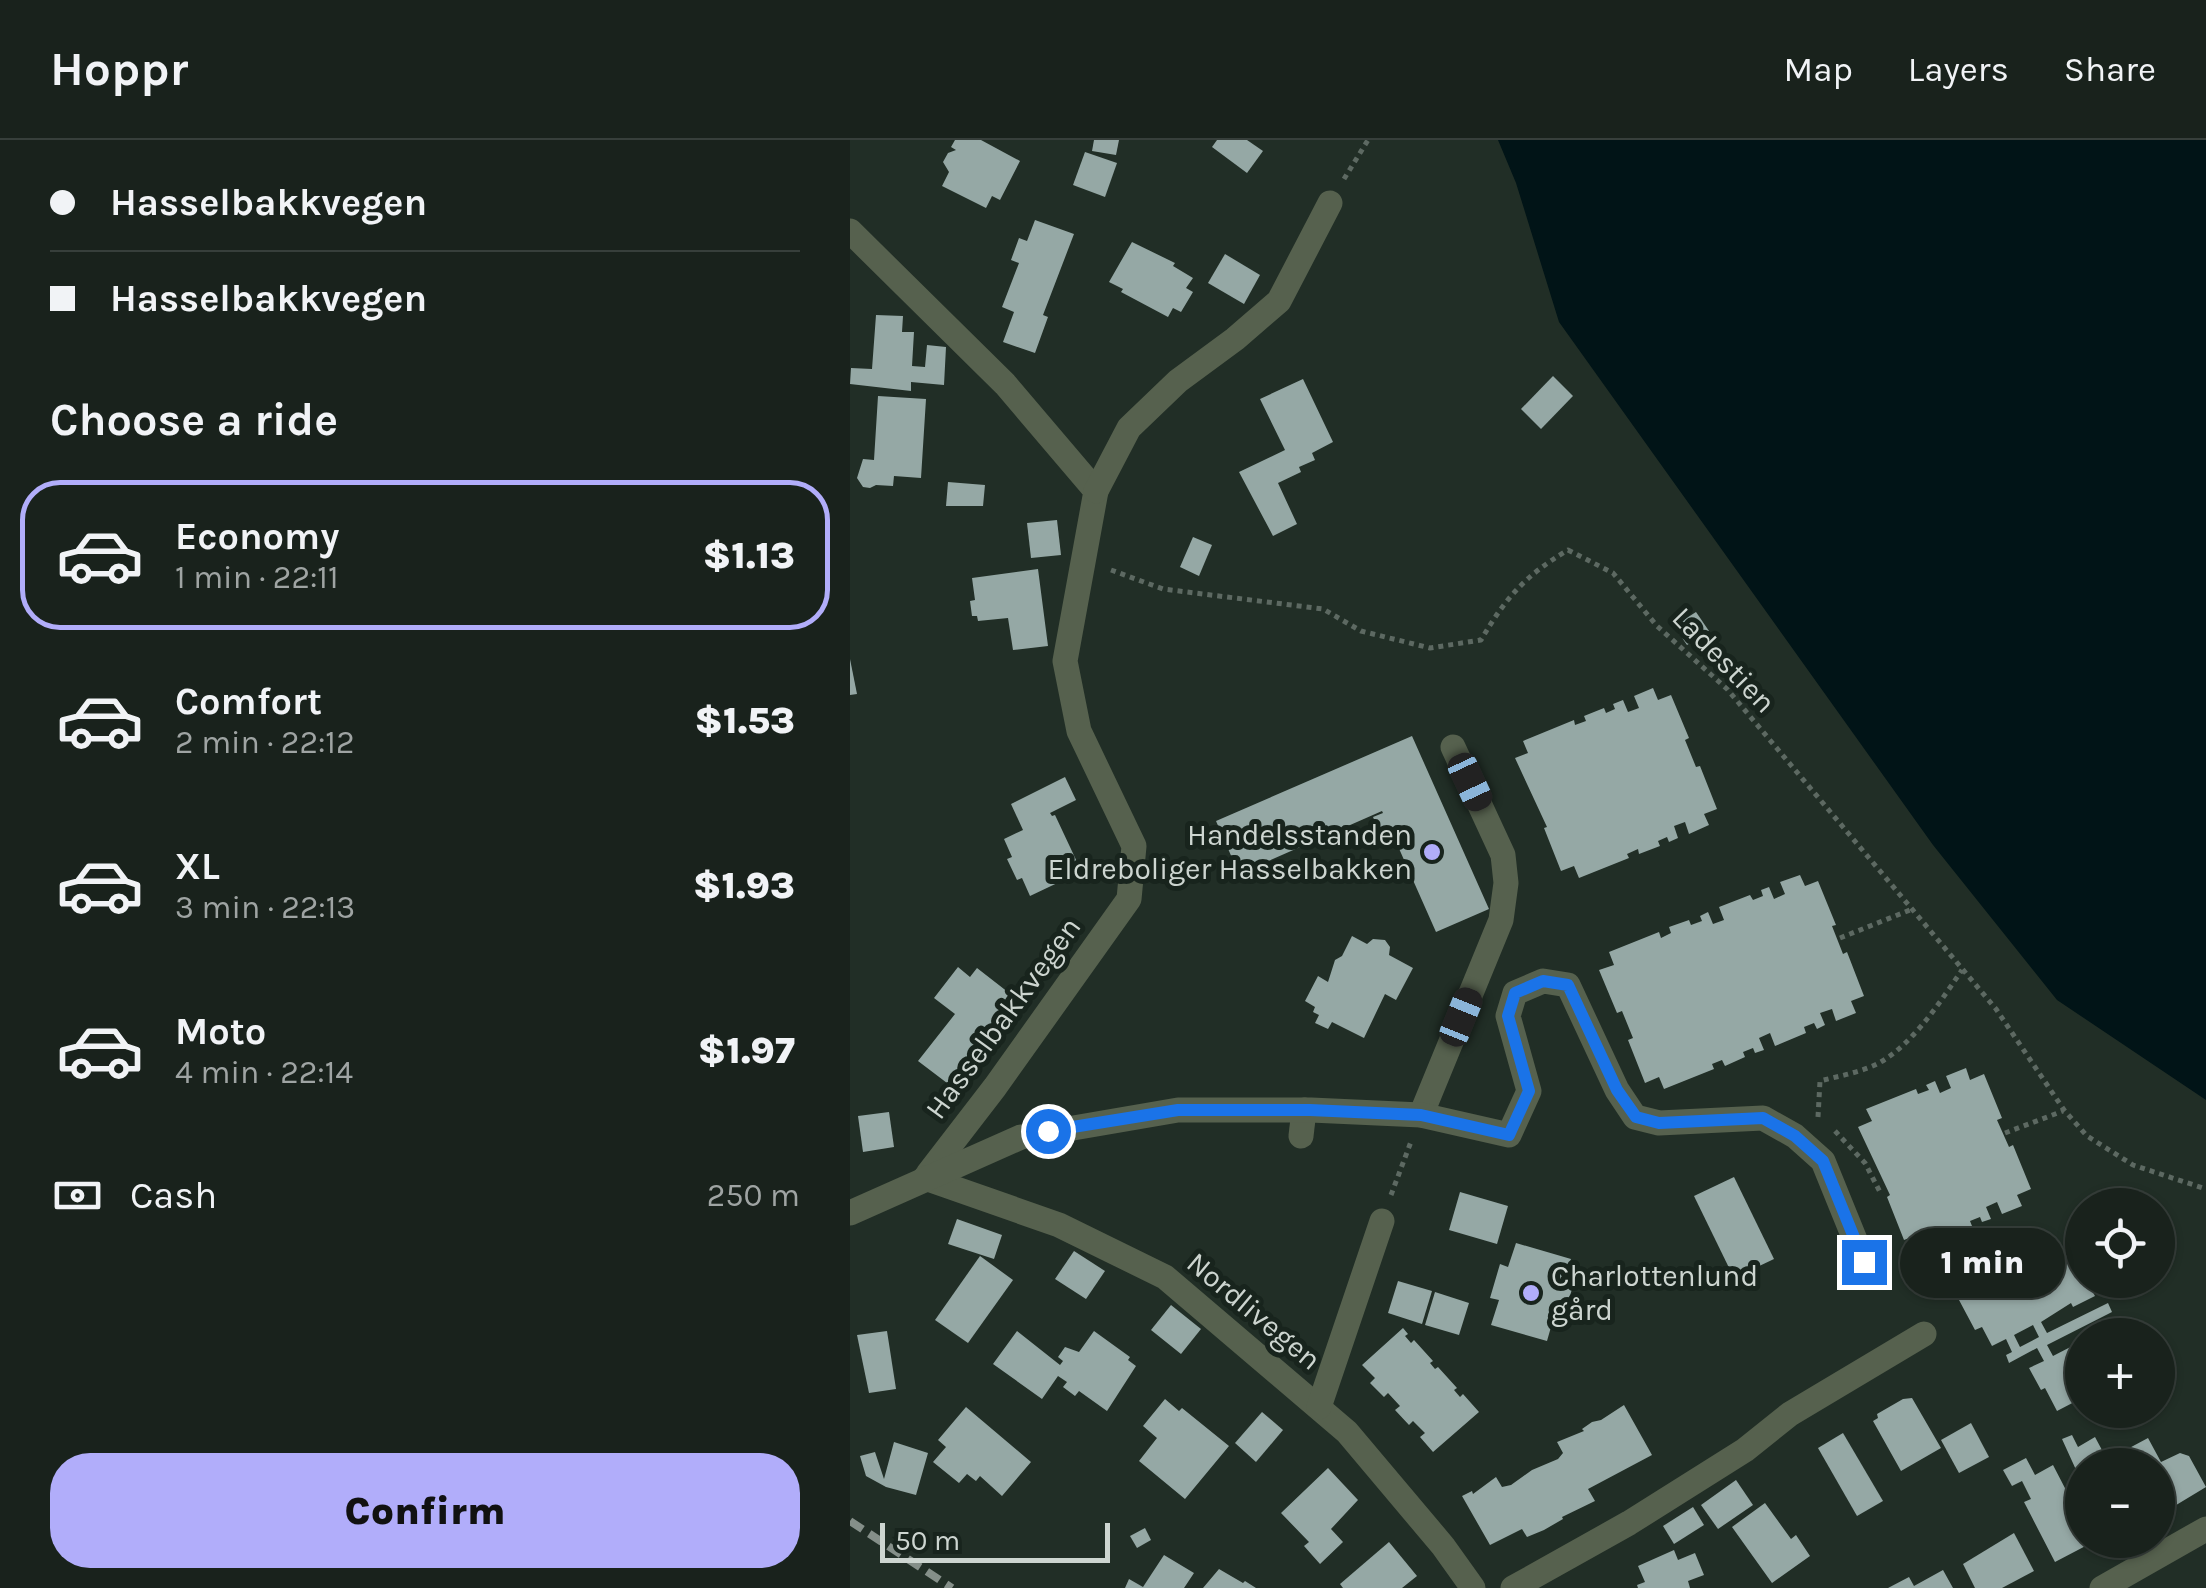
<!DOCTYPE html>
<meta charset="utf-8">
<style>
:root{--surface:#19221c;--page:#262f29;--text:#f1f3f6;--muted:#9fa4a3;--line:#373f3b;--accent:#b1adfa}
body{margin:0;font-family:Karla,sans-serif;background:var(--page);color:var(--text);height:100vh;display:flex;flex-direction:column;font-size:38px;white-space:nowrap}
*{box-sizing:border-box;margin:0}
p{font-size:32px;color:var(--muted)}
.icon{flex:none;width:55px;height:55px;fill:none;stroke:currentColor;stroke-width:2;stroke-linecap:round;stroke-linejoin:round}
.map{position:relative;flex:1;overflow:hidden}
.sheet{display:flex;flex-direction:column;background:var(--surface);width:850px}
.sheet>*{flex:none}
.banner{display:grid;align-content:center;height:220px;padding:0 50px;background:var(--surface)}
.fabs{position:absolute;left:1215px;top:1048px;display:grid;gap:20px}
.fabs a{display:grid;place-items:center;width:110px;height:110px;border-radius:50%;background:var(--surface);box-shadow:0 2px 8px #0004,0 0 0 2px var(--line);font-size:50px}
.scale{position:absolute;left:30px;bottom:25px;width:230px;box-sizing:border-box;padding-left:10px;border:5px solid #cdd5d0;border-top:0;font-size:28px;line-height:35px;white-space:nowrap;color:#cdd5d0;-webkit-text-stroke:8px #18241d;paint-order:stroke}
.end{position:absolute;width:45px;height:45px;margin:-22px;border:12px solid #1a73e8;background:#fff;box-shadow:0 0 0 5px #fff}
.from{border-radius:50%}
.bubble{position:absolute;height:70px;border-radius:35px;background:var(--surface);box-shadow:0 2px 8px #0004,0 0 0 2px var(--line);font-size:32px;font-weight:800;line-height:70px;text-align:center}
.car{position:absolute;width:30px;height:60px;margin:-30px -15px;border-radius:12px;box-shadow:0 0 8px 2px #0007;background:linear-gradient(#222 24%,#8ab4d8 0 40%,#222 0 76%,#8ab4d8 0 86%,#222 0)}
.banner b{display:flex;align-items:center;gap:35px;height:95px;font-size:38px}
.banner b+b{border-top:2px solid var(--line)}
.banner i{width:25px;height:25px;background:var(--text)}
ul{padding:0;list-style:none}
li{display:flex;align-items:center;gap:30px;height:150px;margin:0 20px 15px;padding:0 30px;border:5px solid transparent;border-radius:40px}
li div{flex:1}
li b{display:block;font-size:38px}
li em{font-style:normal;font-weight:800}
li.on{border-color:var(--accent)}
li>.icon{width:90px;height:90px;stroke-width:1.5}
h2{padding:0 50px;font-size:45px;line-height:120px}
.pay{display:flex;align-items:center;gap:25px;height:110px;padding:0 50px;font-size:38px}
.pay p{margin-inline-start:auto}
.cta{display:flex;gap:20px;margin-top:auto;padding:20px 50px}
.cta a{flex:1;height:115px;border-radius:40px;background:var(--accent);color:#111;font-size:40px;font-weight:800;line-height:115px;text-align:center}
header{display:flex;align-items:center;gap:60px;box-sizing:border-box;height:140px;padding:0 50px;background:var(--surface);border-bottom:2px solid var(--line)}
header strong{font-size:48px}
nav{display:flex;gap:55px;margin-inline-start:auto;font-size:35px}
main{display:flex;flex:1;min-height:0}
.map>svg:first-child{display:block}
.water{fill:#011417}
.building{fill:#95a8a5;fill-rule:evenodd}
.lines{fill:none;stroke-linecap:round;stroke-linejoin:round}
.path{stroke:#5d6962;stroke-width:5;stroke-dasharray:5 5;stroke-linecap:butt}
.minor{stroke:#56614e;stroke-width:25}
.rail{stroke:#858f89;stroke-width:8;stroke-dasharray:15 8;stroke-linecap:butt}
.route{stroke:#1a73e8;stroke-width:12}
.poi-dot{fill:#b1adfa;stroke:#18241d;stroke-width:4}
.labels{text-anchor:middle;stroke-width:10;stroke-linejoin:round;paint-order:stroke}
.street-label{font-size:30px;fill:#cdd5d0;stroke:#18241d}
.poi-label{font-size:30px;fill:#cdd5d0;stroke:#18241d;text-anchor:end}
</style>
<header>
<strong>Hoppr</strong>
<nav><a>Map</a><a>Layers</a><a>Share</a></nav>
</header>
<main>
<section class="sheet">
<div class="banner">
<b><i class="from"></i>Hasselbakkvegen</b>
<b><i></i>Hasselbakkvegen</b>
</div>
<h2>Choose a ride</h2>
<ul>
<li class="on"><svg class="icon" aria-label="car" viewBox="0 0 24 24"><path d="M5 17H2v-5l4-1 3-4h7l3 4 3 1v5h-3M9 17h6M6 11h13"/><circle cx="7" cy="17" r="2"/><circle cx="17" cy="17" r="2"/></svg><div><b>Economy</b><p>1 min · 22:11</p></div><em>$1.13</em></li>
<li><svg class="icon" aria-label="car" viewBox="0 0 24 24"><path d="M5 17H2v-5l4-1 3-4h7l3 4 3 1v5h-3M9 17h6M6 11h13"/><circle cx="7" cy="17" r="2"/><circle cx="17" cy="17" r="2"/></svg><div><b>Comfort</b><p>2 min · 22:12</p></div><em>$1.53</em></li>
<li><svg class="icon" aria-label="car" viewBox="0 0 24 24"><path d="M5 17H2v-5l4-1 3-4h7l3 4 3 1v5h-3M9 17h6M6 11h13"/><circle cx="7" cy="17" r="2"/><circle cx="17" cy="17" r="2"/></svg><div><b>XL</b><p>3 min · 22:13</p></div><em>$1.93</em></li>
<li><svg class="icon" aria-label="car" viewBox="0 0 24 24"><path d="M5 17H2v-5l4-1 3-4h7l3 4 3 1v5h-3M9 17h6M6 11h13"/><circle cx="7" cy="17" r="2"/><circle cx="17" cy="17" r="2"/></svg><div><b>Moto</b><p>4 min · 22:14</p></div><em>$1.97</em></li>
</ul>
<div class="pay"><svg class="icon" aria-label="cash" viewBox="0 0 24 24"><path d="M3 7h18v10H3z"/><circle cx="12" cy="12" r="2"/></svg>Cash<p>250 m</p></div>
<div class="cta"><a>Confirm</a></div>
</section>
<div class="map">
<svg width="1356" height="1448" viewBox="0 0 1356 1448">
<rect width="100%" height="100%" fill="#212e26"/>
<polygon class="water" points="648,0 1356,0 1356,960 1207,860 1083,705 709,182 666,43"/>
<g class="building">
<polygon points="105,0 131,0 170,21 150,60 142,56 136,68 92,46 99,32 93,22 98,13 106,10 101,7"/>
<polygon points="244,0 269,0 266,15 242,11"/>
<polygon points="367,0 397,0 413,11 397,33 362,7"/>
<polygon points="235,12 267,23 255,57 223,45"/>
<polygon points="185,80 224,94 193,175 198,177 185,213 153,202 164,172 152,167 169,123 161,120 169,98 177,101"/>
<polygon points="282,102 325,123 323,126 343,138 336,148 343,152 331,172 323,168 318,177 271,152 273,149 259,142"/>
<polygon points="375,114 410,135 394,164 358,143"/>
<polygon points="26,175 53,176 52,192 64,192 62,226 75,227 77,205 96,207 94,245 61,242 61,251 0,244 1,228 22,229"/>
<polygon points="703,236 723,256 691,289 671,269"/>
<polygon points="453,239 483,302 462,313 465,320 449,327 451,332 428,343 447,384 423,396 389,332 435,310 410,259"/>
<polygon points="28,256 76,259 71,338 44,336 43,346 26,345 20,348 13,347 7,338 13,319 24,320"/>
<polygon points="98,342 135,345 133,366 96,366"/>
<polygon points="207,380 211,415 181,418 177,383"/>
<polygon points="343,397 362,405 349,436 330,427"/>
<polygon points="188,429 198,506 163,510 158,478 128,481 127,476 122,476 120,461 125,460 122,438"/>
<polygon points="846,472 859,491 837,505 824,486"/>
<polygon points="0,519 7,554 0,555"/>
<polygon points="803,548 808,560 821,555 839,598 835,600 846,627 850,626 867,669 854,674 859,685 839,694 835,682 824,686 828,698 819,702 817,697 808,701 810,706 789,714 788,709 777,714 779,718 729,738 724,726 711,731 694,688 697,687 665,618 678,613 673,601 724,580 725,585 736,581 734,576 754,568 756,573 765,569 763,564 773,560 778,572 789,568 784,556"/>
<polygon points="562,596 639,769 586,792 539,686 529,691 523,677 533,673 532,671 389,734 366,681"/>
<polygon points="215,637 226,660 200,673 202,676 205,675 228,724 216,729 220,737 180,756 172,738 167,740 157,719 162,717 154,699 173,690 161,664"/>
<polygon points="950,735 955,746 968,741 986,785 982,786 993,814 997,812 1014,856 1001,861 1006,873 986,881 982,869 970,873 975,885 967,889 964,883 954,887 956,893 925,906 920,893 909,898 914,910 905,913 903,908 893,912 895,917 875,926 872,920 862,924 864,929 814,949 809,937 795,943 778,900 783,898 772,871 767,873 749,830 764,825 759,812 809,792 811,798 821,793 819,787 839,780 841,785 852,781 850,776 858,772 863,784 874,780 869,767 900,755 903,760 913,756 911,750 919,747 924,759 935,754 930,742"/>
<polygon points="502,796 517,804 523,799 535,800 540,807 539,815 563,828 546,860 535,854 514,898 482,882 478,889 465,883 469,875 463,872 465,867 455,861 468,836 478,842 485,820 492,816"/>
<polygon points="108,827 120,837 127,828 163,856 97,943 68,921 105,874 84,858"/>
<polygon points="1116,928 1120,940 1134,934 1152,978 1147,980 1159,1007 1163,1005 1181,1049 1167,1055 1172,1066 1152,1074 1147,1062 1136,1067 1141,1079 1132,1082 1130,1077 1120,1081 1122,1086 1072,1107 1067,1095 1054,1100 1037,1057 1040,1055 1008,987 1022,981 1016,969 1066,949 1068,954 1079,950 1076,945 1085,941 1090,953 1101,948 1096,936"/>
<polygon points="39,972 44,1007 13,1012 8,976"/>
<polygon points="884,1037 924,1119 884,1138 844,1056"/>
<polygon points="610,1052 658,1066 647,1104 599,1090"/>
<polygon points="107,1079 152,1095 144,1119 98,1104"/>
<path d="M1204,1101l7,12 9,-5 12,24v8h4l9,16 -22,11 -2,-4 -30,19 6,11 61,-30 4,9 -65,33 6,11 29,-15v57l-25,13 -12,-23 -4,2 -12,-22 15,-7 -7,-13 -28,15 -3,-8 6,-3 -6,-13 -14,7 -10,-19 -7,3 -16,-30 39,-19 -3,-5zM1183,1185l6,12 -19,10 -6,-12z"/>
<polygon points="666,1103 721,1119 713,1146 722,1149 714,1176 705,1173 697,1201 641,1185 649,1160 640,1158 650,1124 658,1127"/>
<polygon points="224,1111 255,1131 236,1159 205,1139"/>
<polygon points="130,1116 163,1140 118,1203 85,1180"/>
<polygon points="548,1141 582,1151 572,1184 538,1173"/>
<polygon points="585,1152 619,1163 609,1195 575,1185"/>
<polygon points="321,1165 351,1189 331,1214 301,1190"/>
<polygon points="553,1188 558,1194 555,1196 561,1203 564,1200 583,1221 580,1223 585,1229 588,1227 607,1248 604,1250 610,1257 613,1254 629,1272 583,1312 570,1297 575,1293 563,1281 559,1285 545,1270 550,1266 538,1253 534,1257 520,1243 525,1238 512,1225"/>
<polygon points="37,1191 46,1249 19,1253 7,1195"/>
<polygon points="167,1191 210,1225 213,1221 208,1217 215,1207 229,1212 244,1191 280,1217 278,1220 286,1226 257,1271 229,1251 225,1256 213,1247 217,1242 208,1236 192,1259 143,1224"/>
<polygon points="1062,1258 1091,1308 1051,1331 1023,1281 1028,1278 1027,1274 1053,1259"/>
<polygon points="315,1259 329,1271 332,1268 379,1306 335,1359 289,1321 307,1298 293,1286"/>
<polygon points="774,1265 802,1315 738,1349 745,1361 712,1377 713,1379 694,1390 677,1397 672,1389 640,1405 612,1356 622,1351 623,1354 646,1337 652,1347 661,1345 682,1330 708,1319 713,1313 707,1302 734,1291 732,1289 742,1282 751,1280"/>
<polygon points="116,1267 181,1322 152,1356 130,1336 126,1341 117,1334 109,1343 83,1322 96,1307 88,1300"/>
<polygon points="412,1272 433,1290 406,1322 385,1303"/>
<polygon points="1121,1283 1139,1317 1109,1333 1091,1300"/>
<polygon points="993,1293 1033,1361 1007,1376 968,1308"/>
<polygon points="1222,1295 1228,1307 1245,1297 1260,1325 1232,1325 1232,1343 1212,1299"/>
<polygon points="1298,1298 1311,1322 1330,1313 1339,1316 1356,1347 1308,1376 1308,1325 1276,1325 1270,1313"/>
<polygon points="44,1302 78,1313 66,1355 36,1347 16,1336 10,1316 25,1312 34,1339"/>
<polygon points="1176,1318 1185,1335 1203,1325 1232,1381 1232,1400 1247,1400 1205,1422 1174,1362 1181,1359 1172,1341 1162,1346 1153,1330"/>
<polygon points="478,1328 508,1360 481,1389 493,1402 470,1424 454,1406 459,1402 431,1373"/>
<polygon points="886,1340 903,1365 868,1389 851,1365"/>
<polygon points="915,1363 941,1399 946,1395 960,1416 922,1443 882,1387"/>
<polygon points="843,1367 854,1385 824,1404 813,1386"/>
<polygon points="295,1388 301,1400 287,1408 280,1396"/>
<polygon points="1164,1393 1184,1431 1152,1448 1125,1448 1113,1424"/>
<polygon points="539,1402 567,1436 552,1448 493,1448 490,1444"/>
<polygon points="824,1410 828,1420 845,1413 854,1435 838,1441 840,1448 788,1448 787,1445 795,1442 788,1426"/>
<polygon points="314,1415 344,1433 334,1448 275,1448 279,1439 293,1447"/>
<polygon points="369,1429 393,1443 395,1441 406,1448 353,1448"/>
<polygon points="1093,1430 1103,1448 1038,1448 1059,1437 1064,1446"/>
</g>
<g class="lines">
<g class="path">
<polyline points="494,39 518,0"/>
<path d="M261,430l52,19 160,20 38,22 69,17 51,-8c25,-43 45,-65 87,-90l45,23 44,53 70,63 269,320 68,101 23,26 46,29 73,24"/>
<polyline points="990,798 1060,770"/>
<path d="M968,977l2,-36c19,-5 42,-9 59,-18 35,-20 61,-61 83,-93"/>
<polyline points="985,991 1015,1023 1031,1054"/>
<polyline points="1155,993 1213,971"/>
<polyline points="541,1055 562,999"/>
</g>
<g class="minor">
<polyline points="0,91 155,244 246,351 215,521 229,591 284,706 279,759 145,947 78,1034"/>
<polyline points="246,351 279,288 328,241 385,199 429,161 480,63"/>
<polyline points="571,975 651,780 656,743 653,715 603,607"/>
<polyline points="451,996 454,970"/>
<polyline points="75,1038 209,1085 315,1137 497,1292 593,1406 623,1448"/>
<polyline points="0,1073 171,997 328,970 461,970 571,975 659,995 679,951 658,876 665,853 693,841 718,845 767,950 785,977 809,983 913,978 945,996 973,1021 1014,1122"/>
<polyline points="469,1267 532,1081"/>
<polyline points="663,1448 779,1383 895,1310 940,1274 1074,1194"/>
<polyline points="1252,1448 1356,1389"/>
</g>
<polyline class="rail" points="0,1381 102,1448"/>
</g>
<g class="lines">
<polyline class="route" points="198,991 328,970 460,970 571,975 659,995 679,951 658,876 665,853 693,841 718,845 767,950 786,977 809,983 913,978 945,996 973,1021 1014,1122"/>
</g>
<g class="poi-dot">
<circle cx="582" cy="712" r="10"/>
<circle cx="681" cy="1153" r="10"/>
</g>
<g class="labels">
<g class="street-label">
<text transform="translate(874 520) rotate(46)" y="10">Ladestien</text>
<text transform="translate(153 878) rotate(-54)" y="10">Hasselbakkvegen</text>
<text transform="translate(404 1171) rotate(40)" y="10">Nordlivegen</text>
</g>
<g class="poi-label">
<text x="562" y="705">Handelsstanden<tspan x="562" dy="34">Eldreboliger Hasselbakken</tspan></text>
<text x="701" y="1146" text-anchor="start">Charlottenlund<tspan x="701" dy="34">gård</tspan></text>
</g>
</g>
</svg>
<div class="fabs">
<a><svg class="icon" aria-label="locate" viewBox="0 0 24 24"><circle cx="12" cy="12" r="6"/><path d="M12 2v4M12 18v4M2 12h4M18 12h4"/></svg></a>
<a>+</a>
<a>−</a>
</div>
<div class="scale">50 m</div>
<i class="end from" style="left:198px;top:991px"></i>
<i class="end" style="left:1014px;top:1122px"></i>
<div class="bubble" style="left:1050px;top:1088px;width:165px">1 min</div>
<i class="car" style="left:620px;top:642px;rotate:155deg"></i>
<i class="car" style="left:611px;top:877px;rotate:22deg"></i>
</div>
</main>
